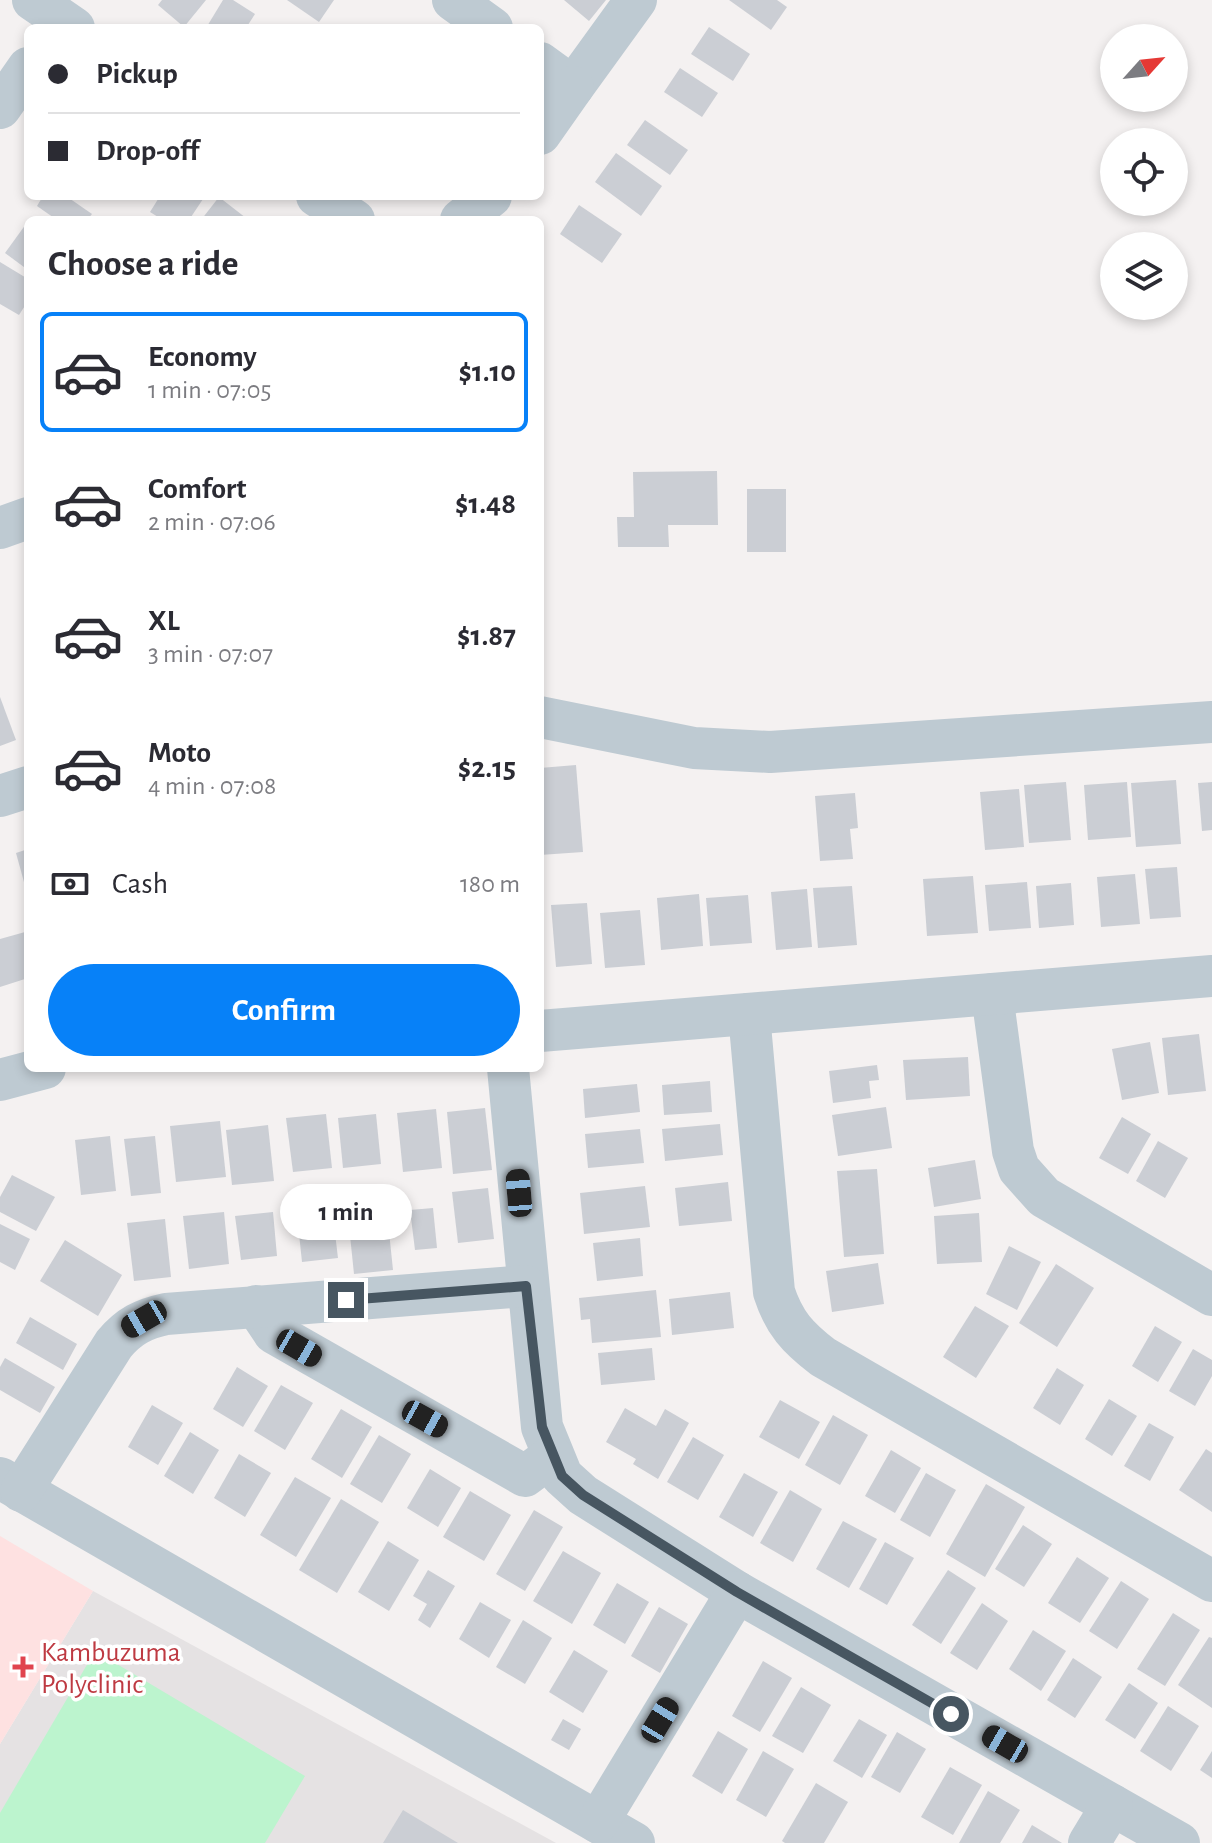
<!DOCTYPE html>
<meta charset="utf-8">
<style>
:root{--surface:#fff;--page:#f7f7f7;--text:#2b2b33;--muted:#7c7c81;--line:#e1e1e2;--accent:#0781f8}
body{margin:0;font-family:"Alegreya Sans",sans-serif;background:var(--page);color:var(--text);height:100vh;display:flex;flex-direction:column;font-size:30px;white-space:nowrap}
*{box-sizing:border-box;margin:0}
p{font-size:26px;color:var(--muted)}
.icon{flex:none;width:44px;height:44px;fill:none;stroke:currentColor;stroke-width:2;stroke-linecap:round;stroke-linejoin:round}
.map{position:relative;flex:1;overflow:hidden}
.panel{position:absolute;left:24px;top:216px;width:520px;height:856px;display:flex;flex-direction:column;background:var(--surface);border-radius:12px;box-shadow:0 4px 12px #0003}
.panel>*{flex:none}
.guide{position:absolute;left:24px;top:24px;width:520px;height:176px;border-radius:12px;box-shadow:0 4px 12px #0003;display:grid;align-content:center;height:176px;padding:0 24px;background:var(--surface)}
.needle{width:52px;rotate:63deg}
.controls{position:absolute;left:1100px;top:24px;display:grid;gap:16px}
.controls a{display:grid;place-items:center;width:88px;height:88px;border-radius:50%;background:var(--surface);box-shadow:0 4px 12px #0003;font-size:40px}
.end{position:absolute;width:36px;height:36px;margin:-18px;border:10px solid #475661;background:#fff;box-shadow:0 0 0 4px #fff}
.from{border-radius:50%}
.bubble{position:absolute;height:56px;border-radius:28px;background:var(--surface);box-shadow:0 4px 12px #0003;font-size:26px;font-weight:600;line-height:56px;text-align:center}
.car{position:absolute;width:24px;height:48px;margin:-24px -12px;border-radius:10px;box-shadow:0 0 6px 2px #0007;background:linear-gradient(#222 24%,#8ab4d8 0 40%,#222 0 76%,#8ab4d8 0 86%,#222 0)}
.guide b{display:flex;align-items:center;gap:28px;height:76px;font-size:30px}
.guide b+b{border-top:2px solid var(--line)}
.guide i{width:20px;height:20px;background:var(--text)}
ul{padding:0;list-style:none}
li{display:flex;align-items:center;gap:24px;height:120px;margin:0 16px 12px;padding:0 8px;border:4px solid transparent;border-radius:12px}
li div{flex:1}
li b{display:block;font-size:30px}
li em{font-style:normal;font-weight:600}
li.active{border-color:var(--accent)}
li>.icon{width:72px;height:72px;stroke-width:1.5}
h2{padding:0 24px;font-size:36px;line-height:96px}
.pay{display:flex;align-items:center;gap:20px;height:88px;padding:0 24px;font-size:30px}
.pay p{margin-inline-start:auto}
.action{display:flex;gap:16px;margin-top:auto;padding:16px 24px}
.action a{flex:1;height:92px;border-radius:48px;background:var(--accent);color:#fff;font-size:32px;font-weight:600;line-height:92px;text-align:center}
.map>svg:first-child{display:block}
.education{fill:#e5e2e3}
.medical{fill:#fee1e1}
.green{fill:#bcf4ce}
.building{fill:#cbced4}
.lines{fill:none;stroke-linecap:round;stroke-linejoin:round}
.minor{stroke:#becad2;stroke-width:42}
.route{stroke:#475661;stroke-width:10}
.health-dot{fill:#e0444e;stroke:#fff;stroke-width:3}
.labels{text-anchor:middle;stroke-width:7;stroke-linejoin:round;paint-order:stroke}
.health-label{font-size:28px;fill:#be3a42;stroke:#fff;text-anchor:start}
</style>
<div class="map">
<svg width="1212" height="1843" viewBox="0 0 1212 1843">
<rect width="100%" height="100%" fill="#f4f1f1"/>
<polygon class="education" points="93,1591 556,1843 0,1843 0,1744"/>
<polygon class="medical" points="0,1536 93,1591 0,1744"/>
<polygon class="green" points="95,1651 305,1776 265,1843 0,1843 0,1813"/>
<g class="building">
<polygon points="162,0 206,0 184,27 158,5"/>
<polygon points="223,0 233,0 255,14 246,28 206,28"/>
<polygon points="287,0 334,0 319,22"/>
<polygon points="564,0 606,0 589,21"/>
<polygon points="729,0 777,0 787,7 771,30"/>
<polygon points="709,27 750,54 733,81 691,54"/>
<polygon points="680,68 718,93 702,117 664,92"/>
<polygon points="645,120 688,150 670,175 627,145"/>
<polygon points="616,153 662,186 641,216 595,182"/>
<polygon points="43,196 66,196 92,214 87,220 57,220 37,206"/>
<polygon points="160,196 205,196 189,220 163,220 150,212"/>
<polygon points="219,197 246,218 244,220 201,220"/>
<polygon points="579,205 622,234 602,263 560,234"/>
<polygon points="26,224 28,225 28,270 5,253"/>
<polygon points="0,262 28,279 28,301 19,315 0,304"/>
<polygon points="717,471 718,525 668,525 669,547 618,547 617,517 634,517 633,472"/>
<rect x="747" y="489" width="39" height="63"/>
<polygon points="0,697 16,740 0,746"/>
<polygon points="576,765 583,852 540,855 540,768"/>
<polygon points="1176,780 1181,844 1136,847 1131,783"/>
<polygon points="1066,782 1071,840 1029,843 1024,785"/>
<polygon points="1127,782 1131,837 1088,840 1084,785"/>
<polygon points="1212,782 1212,830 1202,831 1198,783"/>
<polygon points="1019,789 1024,847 985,850 980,792"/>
<polygon points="855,793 858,828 850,829 853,859 820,861 815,796"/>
<polygon points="28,849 28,893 27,893 16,853"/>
<polygon points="1177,867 1181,917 1150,919 1145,869"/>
<polygon points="1135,874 1140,924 1101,927 1097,877"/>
<polygon points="973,876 978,933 927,936 923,879"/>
<polygon points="1027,882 1031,928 989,931 985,885"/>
<polygon points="1071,883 1074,925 1039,928 1036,886"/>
<polygon points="852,886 857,945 818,948 813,888"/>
<polygon points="807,889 812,947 776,950 771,892"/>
<polygon points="699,894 703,946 661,950 657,898"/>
<polygon points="748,895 752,943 710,946 706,898"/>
<polygon points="587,903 592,964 556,967 551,905"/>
<polygon points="640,910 645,965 605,968 600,913"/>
<polygon points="25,932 28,978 0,987 0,939"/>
<polygon points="1199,1034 1206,1091 1168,1095 1162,1038"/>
<polygon points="1150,1042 1159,1093 1122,1100 1112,1049"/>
<polygon points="968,1057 970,1096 906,1100 903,1060"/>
<polygon points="877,1065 879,1080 869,1081 871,1098 833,1103 829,1071"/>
<polygon points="710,1081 712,1112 664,1115 662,1085"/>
<polygon points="637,1084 640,1112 585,1118 583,1089"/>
<polygon points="886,1107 892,1148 838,1156 832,1115"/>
<polygon points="485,1108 492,1170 453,1174 447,1112"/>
<polygon points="436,1109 442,1168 403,1172 397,1113"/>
<polygon points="326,1114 332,1168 293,1172 286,1118"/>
<polygon points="376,1114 381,1164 343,1168 338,1118"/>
<polygon points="1122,1117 1151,1134 1128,1174 1099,1158"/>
<polygon points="220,1121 226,1177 176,1182 170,1126"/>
<polygon points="720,1124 723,1155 665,1161 662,1129"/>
<polygon points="268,1125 274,1181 232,1185 226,1130"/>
<polygon points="640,1129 644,1163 588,1168 585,1134"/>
<polygon points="110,1136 116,1191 81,1195 75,1140"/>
<polygon points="155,1136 161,1193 131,1196 124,1139"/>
<polygon points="1158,1141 1188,1158 1165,1198 1136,1181"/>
<polygon points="975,1160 981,1199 934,1207 928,1168"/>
<polygon points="877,1169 884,1254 844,1257 837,1171"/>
<polygon points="12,1175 55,1197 36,1231 0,1212 0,1197"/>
<polygon points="728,1182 732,1221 679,1226 675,1188"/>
<polygon points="645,1186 650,1227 584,1234 580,1193"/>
<polygon points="488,1188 494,1239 458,1243 452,1192"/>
<polygon points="330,1192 338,1258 302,1262 295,1196"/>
<polygon points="385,1193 393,1270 354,1274 346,1197"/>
<polygon points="433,1208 437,1248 415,1250 410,1210"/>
<polygon points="224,1212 229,1264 189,1269 183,1216"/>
<polygon points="273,1212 277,1256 241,1260 235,1216"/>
<polygon points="979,1213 982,1262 937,1264 934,1216"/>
<polygon points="165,1219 171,1277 134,1281 127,1223"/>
<polygon points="0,1224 30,1239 15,1270 0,1262"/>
<polygon points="640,1238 643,1276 597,1281 593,1243"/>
<polygon points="65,1240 122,1275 98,1316 40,1281"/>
<polygon points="1009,1246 1041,1262 1017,1310 986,1294"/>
<polygon points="878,1263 884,1304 832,1312 826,1271"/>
<polygon points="1056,1264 1094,1288 1057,1347 1019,1323"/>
<polygon points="656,1290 661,1337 592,1343 590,1319 581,1320 579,1298"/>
<polygon points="730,1292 734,1328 672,1335 669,1299"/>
<polygon points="975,1306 1009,1326 976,1378 943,1357"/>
<polygon points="30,1317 77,1344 63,1370 16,1343"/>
<polygon points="1155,1326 1182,1342 1158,1382 1132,1366"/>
<polygon points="652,1348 655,1380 601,1385 598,1353"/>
<polygon points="1193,1349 1212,1360 1212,1376 1195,1406 1169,1391"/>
<polygon points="5,1358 55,1387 40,1413 0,1390 0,1367"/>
<polygon points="237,1367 268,1386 243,1427 213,1409"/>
<polygon points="1057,1368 1084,1385 1060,1425 1033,1408"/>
<polygon points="281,1385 313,1403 285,1450 254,1431"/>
<polygon points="1109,1399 1137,1416 1112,1456 1085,1439"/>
<polygon points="780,1400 820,1422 799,1459 759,1437"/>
<polygon points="152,1405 183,1423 158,1465 128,1447"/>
<polygon points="625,1408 656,1426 665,1409 689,1423 658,1479 633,1464 636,1459 606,1442"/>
<polygon points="341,1409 372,1427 342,1478 311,1459"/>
<polygon points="833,1415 868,1435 840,1485 805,1465"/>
<polygon points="1149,1423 1174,1437 1150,1481 1124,1466"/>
<polygon points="190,1432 219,1450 193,1494 164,1476"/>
<polygon points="379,1435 411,1454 382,1503 350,1484"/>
<polygon points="693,1437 724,1455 698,1500 667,1482"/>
<polygon points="1206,1449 1212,1453 1212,1512 1179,1490"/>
<polygon points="891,1450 921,1468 895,1513 865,1496"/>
<polygon points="239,1454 271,1473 245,1517 214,1498"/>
<polygon points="430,1469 461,1488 438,1527 407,1508"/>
<polygon points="744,1473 778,1492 753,1537 719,1517"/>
<polygon points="926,1473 956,1490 930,1537 900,1520"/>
<polygon points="295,1477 331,1498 296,1557 260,1535"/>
<polygon points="986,1484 1025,1507 985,1577 946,1554"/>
<polygon points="790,1490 822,1509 793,1562 760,1543"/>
<polygon points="470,1491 511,1515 484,1561 443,1537"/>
<polygon points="341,1499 379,1522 337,1593 299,1570"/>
<polygon points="534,1510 563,1527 525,1591 496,1574"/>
<polygon points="843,1521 877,1539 849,1588 816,1569"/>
<polygon points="1023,1525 1052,1544 1024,1587 995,1569"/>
<polygon points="388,1541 419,1560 389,1611 358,1592"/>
<polygon points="885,1542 914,1558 887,1605 859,1589"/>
<polygon points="563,1551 601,1573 572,1624 533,1601"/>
<polygon points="1077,1557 1109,1578 1080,1623 1048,1603"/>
<polygon points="428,1570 455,1586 430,1628 418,1620 427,1604 413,1596"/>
<polygon points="948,1570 976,1588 941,1644 912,1625"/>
<polygon points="1121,1581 1149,1599 1117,1649 1089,1631"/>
<polygon points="617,1583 649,1602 625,1644 593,1625"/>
<polygon points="480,1602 511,1620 489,1658 459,1639"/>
<polygon points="982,1603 1008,1621 977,1670 950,1653"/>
<polygon points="659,1607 688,1624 660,1673 631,1656"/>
<polygon points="1173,1613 1200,1630 1165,1686 1137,1669"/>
<polygon points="523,1620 552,1638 525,1684 496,1667"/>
<polygon points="1033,1630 1066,1651 1041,1691 1009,1669"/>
<polygon points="1209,1637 1212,1638 1212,1708 1178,1685"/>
<polygon points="574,1650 608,1671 583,1713 549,1692"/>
<polygon points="1073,1658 1102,1677 1075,1718 1047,1700"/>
<polygon points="763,1661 792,1678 760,1732 732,1716"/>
<polygon points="1129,1683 1158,1703 1135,1739 1105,1720"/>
<polygon points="801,1687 831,1705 803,1753 772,1736"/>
<polygon points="1168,1706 1199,1726 1171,1771 1140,1751"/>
<polygon points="563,1719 581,1729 569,1750 551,1740"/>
<polygon points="859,1719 887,1735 862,1778 833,1761"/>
<polygon points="718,1731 748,1749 722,1794 692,1776"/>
<polygon points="897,1732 926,1749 900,1793 871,1777"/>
<polygon points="763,1751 794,1769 766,1817 736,1800"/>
<polygon points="1212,1751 1212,1778 1200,1770"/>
<polygon points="950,1767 982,1785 953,1835 921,1817"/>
<polygon points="816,1783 848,1802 824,1843 785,1843 782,1841"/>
<polygon points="988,1791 1020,1810 1000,1843 959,1843"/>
<polygon points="403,1810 458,1843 383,1843"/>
<polygon points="1032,1825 1062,1843 1022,1843"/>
</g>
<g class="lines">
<g class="minor">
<polyline points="33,0 74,28"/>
<polyline points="453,0 492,28"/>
<polyline points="540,63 573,87 636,0"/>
<polyline points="0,108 28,68"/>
<polyline points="540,134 573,87"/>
<polyline points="317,196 354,220"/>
<polyline points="461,220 491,196"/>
<polyline points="0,528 28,518"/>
<polyline points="540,717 694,748 770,752 1212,722"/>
<polyline points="0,796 28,787"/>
<polyline points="992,994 1013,1151 1019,1169 1044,1197 1212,1295"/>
<path d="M749,1014l25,278c10,31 24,46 49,65l389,224"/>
<polyline points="540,1031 1212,976"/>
<polyline points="508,1068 542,1427 562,1476 583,1495 737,1592 1179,1843"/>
<polyline points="0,1080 45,1068"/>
<polyline points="256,1306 274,1333 525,1476 552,1456"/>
<polyline points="0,1478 634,1843"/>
<path d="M21,1491l93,-147c15,-18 29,-25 52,-30l360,-28"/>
<polyline points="598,1822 737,1592"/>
<polyline points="1089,1843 1112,1805"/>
</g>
</g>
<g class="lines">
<polyline class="route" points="346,1300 526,1286 542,1427 562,1476 583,1495 737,1592 951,1714"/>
</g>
<path class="health-dot" d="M19 1655h8v8h8v8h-8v8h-8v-8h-8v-8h8z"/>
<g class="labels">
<g class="health-label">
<text x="41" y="1661">Kambuzuma<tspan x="41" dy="32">Polyclinic</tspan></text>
</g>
</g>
</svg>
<div class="controls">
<a><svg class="needle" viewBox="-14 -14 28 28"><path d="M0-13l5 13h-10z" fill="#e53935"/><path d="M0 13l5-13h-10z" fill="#7c7c81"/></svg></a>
<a><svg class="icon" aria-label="locate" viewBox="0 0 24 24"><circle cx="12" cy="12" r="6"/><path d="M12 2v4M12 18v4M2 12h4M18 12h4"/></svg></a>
<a><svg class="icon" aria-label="layers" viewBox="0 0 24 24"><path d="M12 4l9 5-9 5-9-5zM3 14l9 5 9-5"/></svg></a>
</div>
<i class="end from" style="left:951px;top:1714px"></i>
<i class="end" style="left:346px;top:1300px"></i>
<div class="bubble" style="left:280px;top:1184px;width:132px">1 min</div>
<i class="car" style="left:519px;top:1193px;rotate:355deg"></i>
<i class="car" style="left:144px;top:1319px;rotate:240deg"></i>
<i class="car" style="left:299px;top:1348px;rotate:120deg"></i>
<i class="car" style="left:425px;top:1419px;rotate:119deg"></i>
<i class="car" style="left:660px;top:1720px;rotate:31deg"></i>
<i class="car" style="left:1005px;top:1744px;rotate:300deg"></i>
<div class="guide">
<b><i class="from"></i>Pickup</b>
<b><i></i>Drop-off</b>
</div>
<section class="panel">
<h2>Choose a ride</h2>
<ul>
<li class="active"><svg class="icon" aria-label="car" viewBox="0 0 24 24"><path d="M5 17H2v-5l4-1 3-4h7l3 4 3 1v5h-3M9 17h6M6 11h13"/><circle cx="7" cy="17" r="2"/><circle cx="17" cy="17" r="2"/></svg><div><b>Economy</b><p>1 min · 07:05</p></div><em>$1.10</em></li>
<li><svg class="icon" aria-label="car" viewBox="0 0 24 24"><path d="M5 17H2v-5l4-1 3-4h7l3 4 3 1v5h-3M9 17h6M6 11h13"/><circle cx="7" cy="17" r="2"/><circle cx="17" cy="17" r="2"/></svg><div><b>Comfort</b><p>2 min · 07:06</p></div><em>$1.48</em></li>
<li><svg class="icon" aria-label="car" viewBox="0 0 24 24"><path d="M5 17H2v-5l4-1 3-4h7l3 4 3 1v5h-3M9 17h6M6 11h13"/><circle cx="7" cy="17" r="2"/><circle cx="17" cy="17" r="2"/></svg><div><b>XL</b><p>3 min · 07:07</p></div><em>$1.87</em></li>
<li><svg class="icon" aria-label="car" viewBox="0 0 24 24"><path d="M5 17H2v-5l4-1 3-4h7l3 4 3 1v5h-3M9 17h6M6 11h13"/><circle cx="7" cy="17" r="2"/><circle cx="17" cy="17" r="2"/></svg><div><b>Moto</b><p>4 min · 07:08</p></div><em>$2.15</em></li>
</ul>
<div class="pay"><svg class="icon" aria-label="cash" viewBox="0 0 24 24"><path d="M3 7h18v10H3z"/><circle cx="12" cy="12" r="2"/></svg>Cash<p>180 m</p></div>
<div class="action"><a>Confirm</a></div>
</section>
</div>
